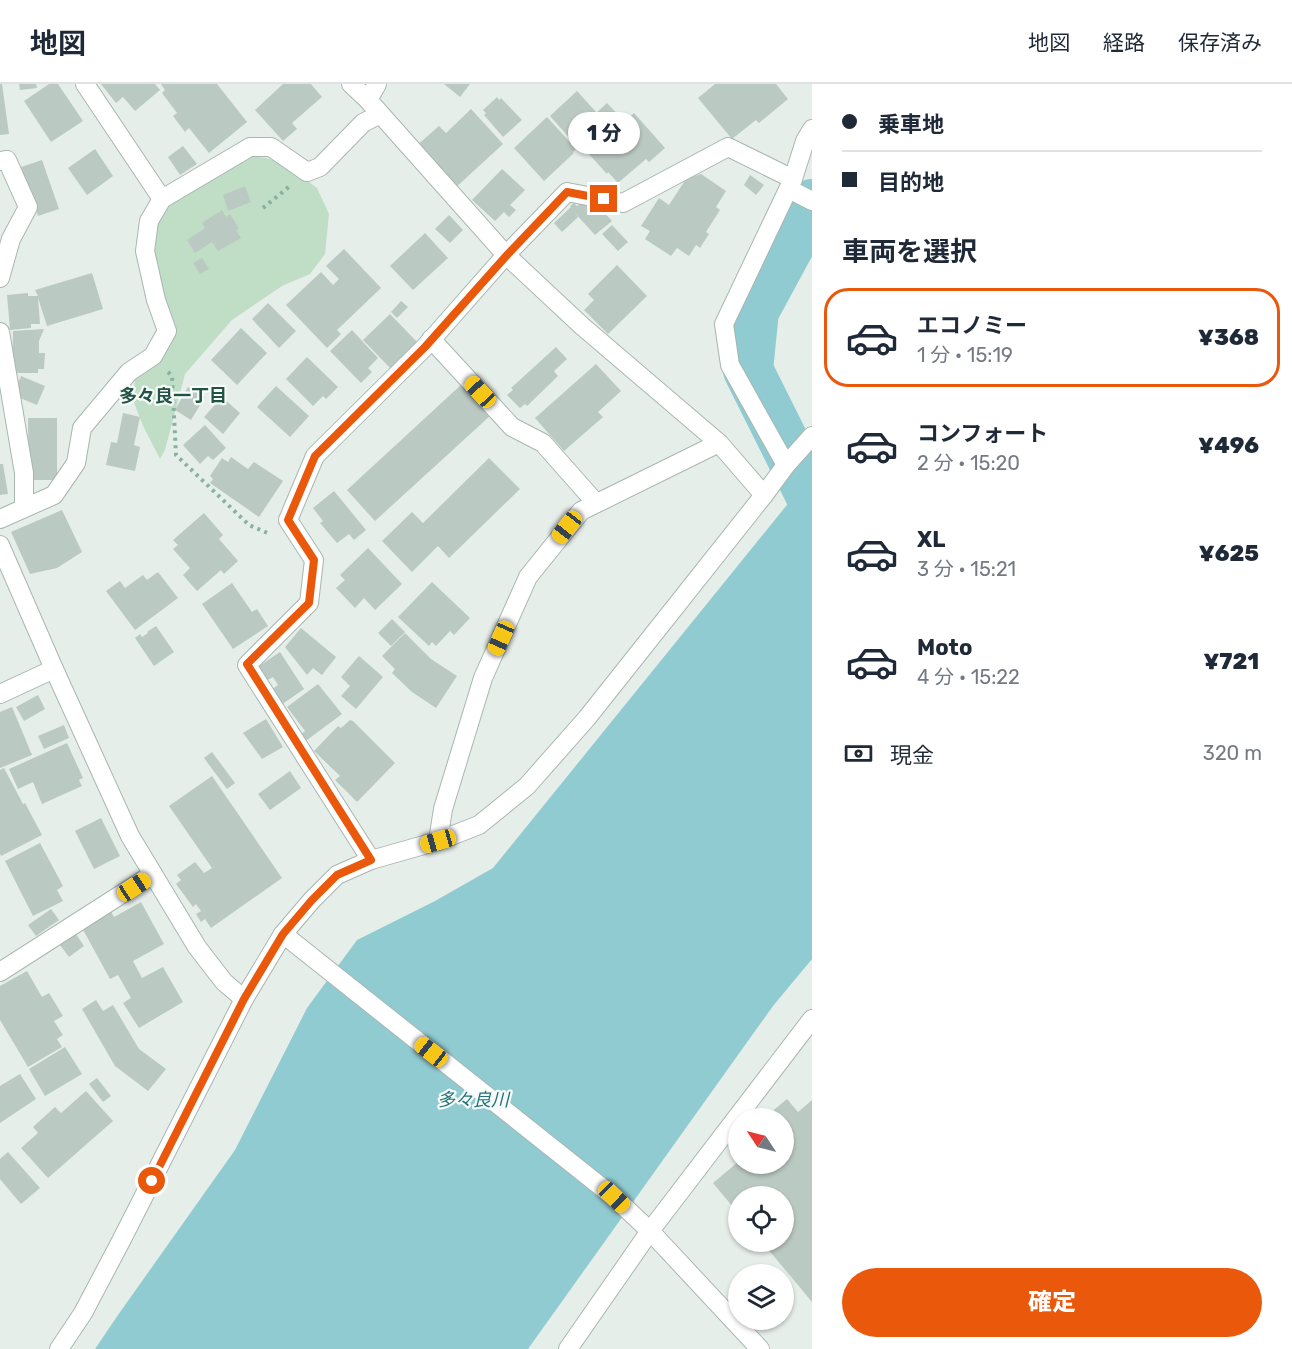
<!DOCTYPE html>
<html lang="ja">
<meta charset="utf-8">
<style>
:root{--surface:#fff;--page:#f6f6f7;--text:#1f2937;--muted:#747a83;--line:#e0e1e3;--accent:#ea580c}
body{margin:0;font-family:Rubik,"Noto Sans JP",sans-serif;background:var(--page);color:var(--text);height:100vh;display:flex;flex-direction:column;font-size:22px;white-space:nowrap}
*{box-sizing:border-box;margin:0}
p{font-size:20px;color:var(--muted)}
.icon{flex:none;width:33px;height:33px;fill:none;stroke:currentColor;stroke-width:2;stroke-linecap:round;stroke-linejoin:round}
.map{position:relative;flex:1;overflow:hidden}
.side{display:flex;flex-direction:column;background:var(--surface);width:480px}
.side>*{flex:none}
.hud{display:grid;align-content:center;height:132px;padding:0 30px;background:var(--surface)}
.needle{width:39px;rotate:305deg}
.fabs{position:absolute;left:728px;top:1024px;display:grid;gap:12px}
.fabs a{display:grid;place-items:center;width:66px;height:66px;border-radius:50%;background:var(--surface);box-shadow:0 2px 4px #0004;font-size:30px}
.end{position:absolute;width:27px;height:27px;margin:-14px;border:8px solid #ea580c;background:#fff;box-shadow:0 0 0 3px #fff}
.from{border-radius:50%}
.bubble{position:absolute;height:42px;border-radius:21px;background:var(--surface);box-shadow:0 2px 4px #0004;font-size:20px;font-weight:800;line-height:42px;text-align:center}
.car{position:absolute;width:18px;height:36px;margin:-18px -9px;border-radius:8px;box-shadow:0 0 4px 2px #0007;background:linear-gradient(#f5c518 24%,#345 0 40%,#f5c518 0 76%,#345 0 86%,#f5c518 0)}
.hud b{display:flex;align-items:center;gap:21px;height:57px;font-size:22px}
.hud b+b{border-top:2px solid var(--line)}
.hud i{width:15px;height:15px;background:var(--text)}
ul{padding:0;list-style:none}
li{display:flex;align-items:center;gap:18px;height:99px;margin:0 12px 9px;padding:0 18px;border:3px solid transparent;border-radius:24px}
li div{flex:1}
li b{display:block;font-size:22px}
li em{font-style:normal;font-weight:800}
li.current{border-color:var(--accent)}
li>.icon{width:54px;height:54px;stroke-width:1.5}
h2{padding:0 30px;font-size:27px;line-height:72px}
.pay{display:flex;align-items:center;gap:15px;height:66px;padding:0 30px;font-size:22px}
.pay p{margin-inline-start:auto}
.button{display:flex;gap:12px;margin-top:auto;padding:12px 30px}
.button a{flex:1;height:69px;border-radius:36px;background:var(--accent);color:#fff;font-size:24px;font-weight:800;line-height:69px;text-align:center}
header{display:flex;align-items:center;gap:36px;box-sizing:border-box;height:84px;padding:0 30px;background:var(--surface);border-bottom:2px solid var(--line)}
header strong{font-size:28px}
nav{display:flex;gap:33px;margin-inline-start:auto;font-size:21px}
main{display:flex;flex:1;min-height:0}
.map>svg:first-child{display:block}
.green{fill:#c0dec6}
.water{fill:#90cbd1}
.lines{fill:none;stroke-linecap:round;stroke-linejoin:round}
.river{stroke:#90cbd1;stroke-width:50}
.building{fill:#bbc9c3}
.minor-casing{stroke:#a8b6b1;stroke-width:20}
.path{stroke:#87b1a1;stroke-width:4;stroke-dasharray:3 4.5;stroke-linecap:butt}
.minor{stroke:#fff;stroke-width:18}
.route{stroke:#ea580c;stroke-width:8}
.labels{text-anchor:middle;stroke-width:4.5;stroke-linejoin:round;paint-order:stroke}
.neighbourhood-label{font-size:18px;font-weight:bold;fill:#215243;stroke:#f6faf8}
.water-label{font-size:18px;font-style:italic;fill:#20717b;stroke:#f6faf8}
</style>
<header>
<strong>地図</strong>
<nav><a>地図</a><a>経路</a><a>保存済み</a></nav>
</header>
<main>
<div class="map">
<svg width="812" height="1265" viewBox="0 0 812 1265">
<rect width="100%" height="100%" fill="#e6eeea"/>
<polygon class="green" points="250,72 267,74 288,82 317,104 329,130 325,170 310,190 282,202 232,236 185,290 165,366 160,375 143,342 133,316 135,296 153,281 163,215 154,175 157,144 165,122"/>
<polygon class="water" points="812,390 812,875 773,922 528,1265 95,1265 118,1231 235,1066 307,924 357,856 435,817 493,784"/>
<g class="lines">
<polyline class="river" points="812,120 754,227 748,286 812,414"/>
</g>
<g class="building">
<polygon points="0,0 2,0 9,50 0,51"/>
<polygon points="19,0 36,0 37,4 20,6"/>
<polygon points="49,0 58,0 83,37 51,58 24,17"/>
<polygon points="101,0 155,0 160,6 135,27 123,13 116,19"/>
<polygon points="161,0 217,0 247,38 209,69 189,44 185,48 173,32 177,29 162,9 165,6"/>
<polygon points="283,0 311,0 322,13 292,39 297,45 283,57 255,26"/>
<polygon points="444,0 470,0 460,13"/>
<polygon points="715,0 776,0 788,15 759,39 756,36 732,55 698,14"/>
<polygon points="577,7 596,28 591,32 601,43 598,45 602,51 583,69 550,32"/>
<polygon points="497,13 499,16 501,14 522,36 503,53 484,31 486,29 483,26"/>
<polygon points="607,19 622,35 608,48 593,32"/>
<polygon points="471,25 503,60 453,106 414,64 439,42 446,49"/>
<polygon points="634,29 665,64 649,78 646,75 618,99 608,88 607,90 588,69"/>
<polygon points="547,33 576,65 573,68 574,69 544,97 514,64"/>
<polygon points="183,62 197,80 180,91 168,73"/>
<polygon points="95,65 113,92 87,111 68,84"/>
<polygon points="42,76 59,125 38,132 21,83"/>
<polygon points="502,85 525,106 510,121 516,126 509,133 504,128 495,137 472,116"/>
<polygon points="701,90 726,107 716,123 720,126 706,148 709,150 700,164 696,161 689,172 677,164 671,172 645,155 650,147 641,142 659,114 669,121 686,95"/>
<polygon points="750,91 764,101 756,111 744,101"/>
<polygon points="245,102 251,118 228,127 223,111"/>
<polygon points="574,119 577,122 581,119 600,124 612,137 595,151 574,128 578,133 562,148 554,139 571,123 570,122"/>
<polygon points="222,126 226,133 230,130 239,145 236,146 241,154 218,167 212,158 195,169 187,156 205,144 202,139"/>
<polygon points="449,131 463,146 450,159 435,145"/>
<polygon points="612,141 628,158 618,167 602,150"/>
<polygon points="425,149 448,174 413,206 390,182"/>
<polygon points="344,165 381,204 337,246 341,250 327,264 286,221 321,188 333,201 339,195 326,182"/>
<polygon points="202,174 209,185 200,190 193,179"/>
<polygon points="617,181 647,212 608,250 584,226 594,216 588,210"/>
<polygon points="92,189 103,225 47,242 38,214 40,240 31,240 31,244 10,246 7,211 28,209 28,212 38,212 35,206"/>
<polygon points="401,217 408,223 397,234 391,228"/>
<polygon points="268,219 296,247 279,264 252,235"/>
<polygon points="390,230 419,260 392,286 363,256"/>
<polygon points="241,244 267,269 237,301 211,276"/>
<polygon points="44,245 39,257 39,269 45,269 44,285 38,285 38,289 12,289 13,247"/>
<polygon points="352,246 378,274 368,284 372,288 361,299 330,267"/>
<polygon points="556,263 567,275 554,287 558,292 527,322 525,320 520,324 507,311 513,306 511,304"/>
<polygon points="307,273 338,303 326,315 323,312 313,322 286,295"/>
<polygon points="596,280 621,307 598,328 603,333 564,367 535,334"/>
<polygon points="21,292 45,302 37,321 13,311"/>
<polygon points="462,300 491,331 375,437 347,406"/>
<polygon points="276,302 309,332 290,353 257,323"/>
<polygon points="188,303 205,313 191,336 175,326"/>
<polygon points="222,313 240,329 223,350 204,333"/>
<polygon points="123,329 140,333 134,361 140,363 135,387 106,381 111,358 117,359"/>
<polygon points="28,334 57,334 57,396 29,396"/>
<polygon points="205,341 226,364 213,376 208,372 200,380 183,361"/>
<polygon points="231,373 248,385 254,378 283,397 259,433 210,399 213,395 210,392 222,374 228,378"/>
<polygon points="489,374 520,405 449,474 438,462 412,488 382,457 412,428 423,439"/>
<polygon points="0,380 3,380 8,410 0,411"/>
<polygon points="334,407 366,446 354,456 349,450 337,459 320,439 323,437 313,424"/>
<polygon points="62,426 82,468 57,484 30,490 11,448"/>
<polygon points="204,429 223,451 219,455 238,477 224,490 221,486 197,507 183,491 190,484 173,465 178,461 173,456"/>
<polygon points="368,464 402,500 375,526 364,514 355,524 336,504 345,496 340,491"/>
<polygon points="158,488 178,514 135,546 106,507 120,497 125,504 143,491 147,496"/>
<polygon points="432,498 470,534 454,551 450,547 436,562 432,558 429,562 398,533"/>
<polygon points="232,499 252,528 257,525 268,542 233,565 202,520"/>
<polygon points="392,535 405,548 391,562 378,549"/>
<polygon points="156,542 174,568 154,582 135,554 140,550 142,553 148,549 147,548"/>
<polygon points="301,544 336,573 322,591 313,584 307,591 285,563"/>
<polygon points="405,549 431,575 457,592 436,624 412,608 392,589 395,585 382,572"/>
<polygon points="280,568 304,605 281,621 271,606 278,601 273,593 266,597 256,584"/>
<polygon points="359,572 383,593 356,625 341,612 350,602 341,593"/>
<polygon points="318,600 342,630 303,659 298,652 305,647 287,623"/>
<polygon points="38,611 45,625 24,637 16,623"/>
<polygon points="12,623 32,671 0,684 0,628"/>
<polygon points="266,635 283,663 262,675 243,649"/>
<polygon points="350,636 353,637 395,679 357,718 335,696 340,692 314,667 338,642 341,644"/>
<polygon points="64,641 69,654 44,665 38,652"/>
<polygon points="67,659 83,694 79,696 82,702 42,720 33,698 18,705 9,685"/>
<polygon points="212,668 235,699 227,705 204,674"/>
<polygon points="4,684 23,720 25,719 42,751 1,772 0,770 0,686"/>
<polygon points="290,687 301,704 270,726 258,710"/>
<polygon points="212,692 282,794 211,844 205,835 201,838 196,830 201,827 196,820 193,823 176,800 181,796 177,791 195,778 204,789 212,784 169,722"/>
<polygon points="101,734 120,772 94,785 75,747"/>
<polygon points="40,759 63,802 57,806 63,817 33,832 5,777"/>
<polygon points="141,818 164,860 133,877 142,894 163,883 183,918 139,944 123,919 131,914 118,891 110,895 81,842 110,826 114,833"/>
<polygon points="51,825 59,836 36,852 28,841"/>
<polygon points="76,850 84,862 69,873 60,861"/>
<polygon points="27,887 42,913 49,909 63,932 54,937 63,951 57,955 62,963 28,983 0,936 0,902"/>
<polygon points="96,916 103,927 113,921 139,965 166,985 148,1007 115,982 82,925"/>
<polygon points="65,963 82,990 45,1012 29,985"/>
<polygon points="20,990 36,1015 0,1039 0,1002"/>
<polygon points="97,994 111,1012 103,1018 89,1000"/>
<polygon points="86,1007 113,1037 48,1094 21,1064 38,1049 33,1043 55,1023 61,1029"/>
<polygon points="787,1015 798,1028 812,1016 812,1218 762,1158 783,1158 783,1113 738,1113 738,1129 713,1099 738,1078 738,1080 783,1080 783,1035 763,1035"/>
<polygon points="8,1068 40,1104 21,1120 0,1095 0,1075"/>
</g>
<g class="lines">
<g class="minor-casing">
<g id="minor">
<polyline points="85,0 162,115"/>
<polyline points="351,0 368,16"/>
<polyline points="377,0 368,16 506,171 582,242 719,359 764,411"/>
<polyline points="0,77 7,76 28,123 11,155 0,194"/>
<polyline points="789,105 812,117"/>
<polyline points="0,248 24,389 24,424"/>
<polyline points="431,255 512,343 543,359 596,419"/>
<polyline points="786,381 730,281 724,240 793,95 805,57 812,45"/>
<polyline points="0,435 54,411 76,379 82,344 129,288 153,272 167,247 156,216 145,167 149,137 162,115 250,63 271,63 307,88 320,83 363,39 380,30"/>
<polyline points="0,461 54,585 130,752 197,863 224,898 244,915"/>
<polyline points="0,610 54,585"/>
<polyline points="438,757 443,725 483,594 528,493 581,427 719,359"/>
<polyline points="371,776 247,581 309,519 314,476 288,436 315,372 425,263 506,171 567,108 623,119 728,63 793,95"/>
<polyline points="283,850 614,1113 650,1147 760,1265"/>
<polyline points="0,888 153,790"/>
<polyline points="59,1265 83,1229 121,1157 244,915 283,850 312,816 337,791 371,776 438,757 479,741 527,702 587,634 764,411 786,381 812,352"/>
<polyline points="568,1265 650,1147 812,935"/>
</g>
</g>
<g class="path">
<polyline points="263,124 290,102"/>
<polyline points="168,288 172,292 176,371 249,441 270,450"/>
</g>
<use href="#minor" class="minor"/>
</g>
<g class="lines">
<polyline class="route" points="152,1097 244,915 283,850 312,816 337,791 371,776 247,580 309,519 314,476 288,436 315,372 425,263 507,171 567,108 604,115"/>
</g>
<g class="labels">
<g class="neighbourhood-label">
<text x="173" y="318">多々良一丁目</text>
</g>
<g class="water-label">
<text x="473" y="1022">多々良川</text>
</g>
</g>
</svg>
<div class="fabs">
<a><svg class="needle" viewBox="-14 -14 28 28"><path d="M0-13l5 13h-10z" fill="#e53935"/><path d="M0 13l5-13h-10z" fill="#747a83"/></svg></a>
<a><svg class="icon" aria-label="locate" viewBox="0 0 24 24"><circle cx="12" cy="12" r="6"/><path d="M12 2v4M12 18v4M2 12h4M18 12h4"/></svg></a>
<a><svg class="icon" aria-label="layers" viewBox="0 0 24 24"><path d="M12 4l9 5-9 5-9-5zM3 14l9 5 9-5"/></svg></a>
</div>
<i class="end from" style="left:152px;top:1097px"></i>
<i class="end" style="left:604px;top:115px"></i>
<div class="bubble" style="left:568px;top:28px;width:72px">1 分</div>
<i class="car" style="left:480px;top:308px;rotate:317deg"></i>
<i class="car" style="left:567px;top:443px;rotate:218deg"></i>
<i class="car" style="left:501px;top:554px;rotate:204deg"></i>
<i class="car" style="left:438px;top:757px;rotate:254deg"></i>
<i class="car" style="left:134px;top:803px;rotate:57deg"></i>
<i class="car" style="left:431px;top:968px;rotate:308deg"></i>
<i class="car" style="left:614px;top:1113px;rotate:134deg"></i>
</div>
<section class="side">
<div class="hud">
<b><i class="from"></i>乗車地</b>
<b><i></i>目的地</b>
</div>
<h2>車両を選択</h2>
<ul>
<li class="current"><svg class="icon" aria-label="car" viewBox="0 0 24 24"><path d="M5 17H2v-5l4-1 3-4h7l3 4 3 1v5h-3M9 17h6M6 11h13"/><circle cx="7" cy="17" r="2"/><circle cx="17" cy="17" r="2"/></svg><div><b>エコノミー</b><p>1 分 · 15:19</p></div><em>¥368</em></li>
<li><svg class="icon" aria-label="car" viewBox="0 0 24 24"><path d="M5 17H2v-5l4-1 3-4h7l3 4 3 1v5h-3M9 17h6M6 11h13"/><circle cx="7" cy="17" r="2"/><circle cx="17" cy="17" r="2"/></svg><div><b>コンフォート</b><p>2 分 · 15:20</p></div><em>¥496</em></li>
<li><svg class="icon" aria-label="car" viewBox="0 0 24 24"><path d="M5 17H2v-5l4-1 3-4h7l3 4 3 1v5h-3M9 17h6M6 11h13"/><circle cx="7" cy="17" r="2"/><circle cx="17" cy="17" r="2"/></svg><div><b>XL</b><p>3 分 · 15:21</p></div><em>¥625</em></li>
<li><svg class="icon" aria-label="car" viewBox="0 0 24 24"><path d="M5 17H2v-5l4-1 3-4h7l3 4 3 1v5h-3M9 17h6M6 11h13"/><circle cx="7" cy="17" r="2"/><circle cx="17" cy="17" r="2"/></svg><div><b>Moto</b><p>4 分 · 15:22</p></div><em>¥721</em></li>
</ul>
<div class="pay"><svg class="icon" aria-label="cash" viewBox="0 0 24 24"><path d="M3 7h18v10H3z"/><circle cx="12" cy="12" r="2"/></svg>現金<p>320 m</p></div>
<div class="button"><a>確定</a></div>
</section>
</main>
